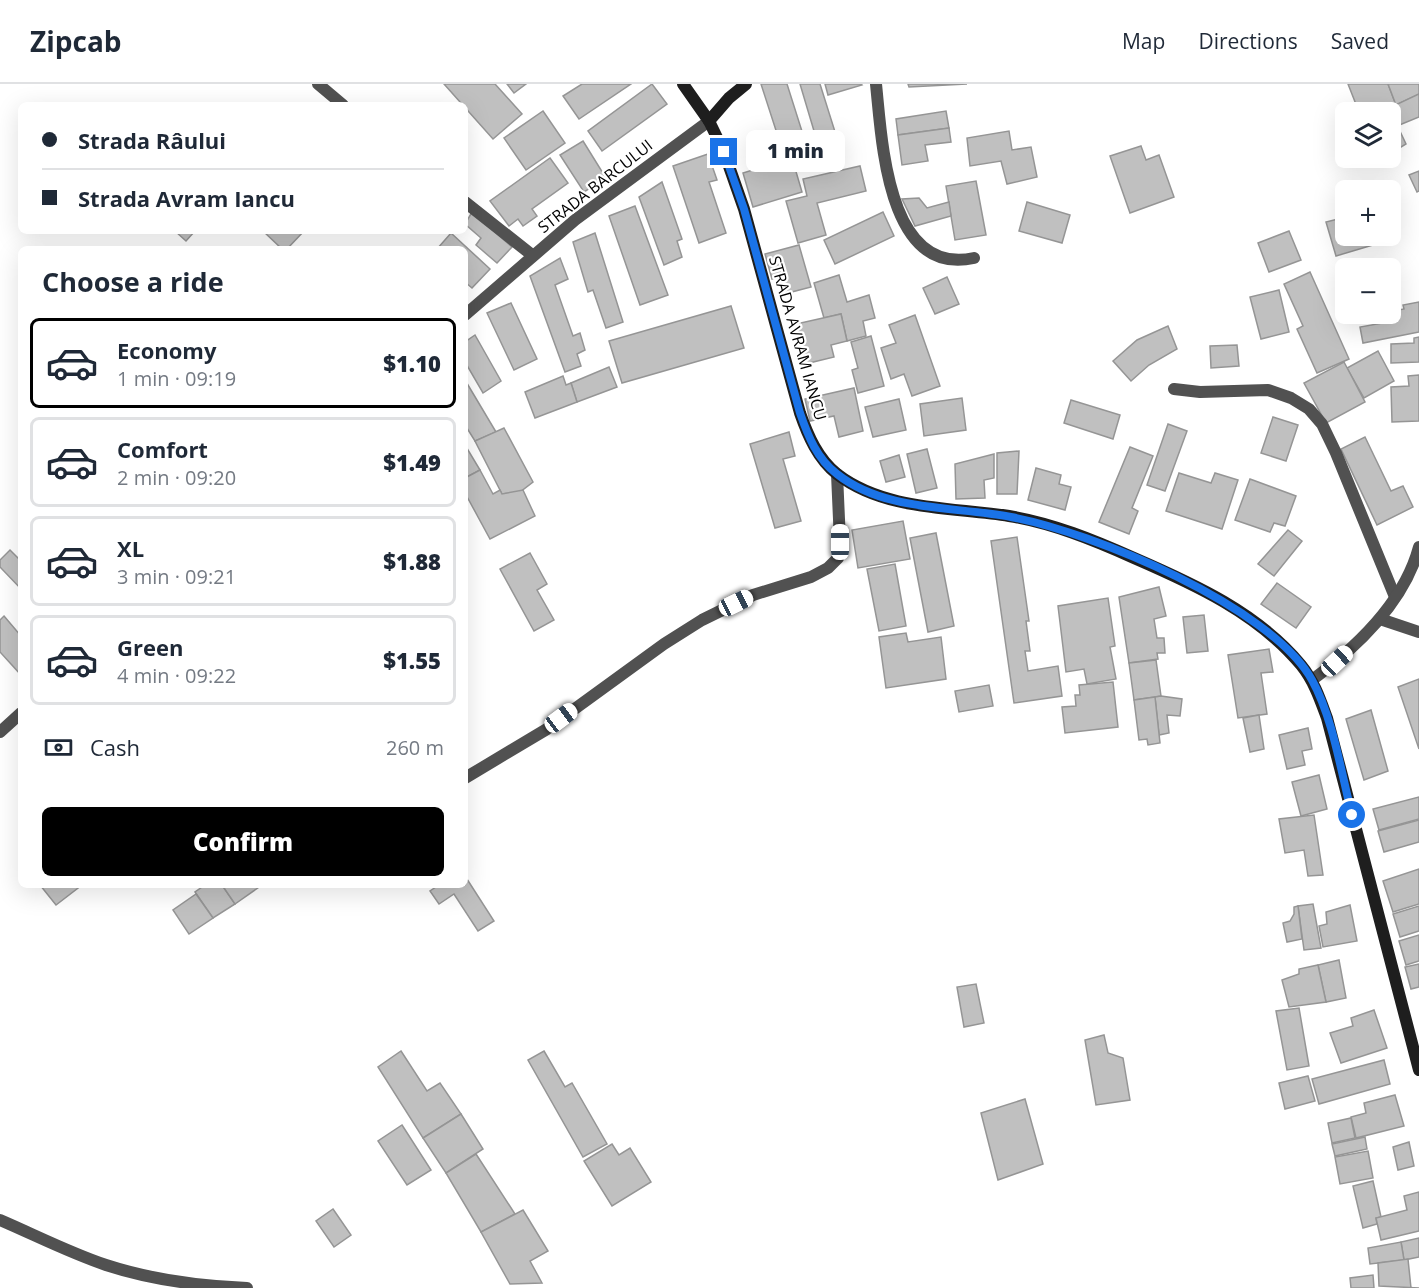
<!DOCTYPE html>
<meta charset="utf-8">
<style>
:root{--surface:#fff;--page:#f6f6f7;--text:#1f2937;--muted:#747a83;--line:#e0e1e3;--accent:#000}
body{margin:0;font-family:"Open Sans",sans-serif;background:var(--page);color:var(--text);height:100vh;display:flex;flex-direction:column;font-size:22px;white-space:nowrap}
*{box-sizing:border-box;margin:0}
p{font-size:20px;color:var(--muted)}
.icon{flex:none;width:33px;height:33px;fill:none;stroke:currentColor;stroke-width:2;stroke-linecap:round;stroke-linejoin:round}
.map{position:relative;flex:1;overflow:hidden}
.panel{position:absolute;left:18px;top:162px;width:450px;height:642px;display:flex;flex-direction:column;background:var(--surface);border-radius:9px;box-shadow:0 6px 24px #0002}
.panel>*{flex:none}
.hud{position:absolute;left:18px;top:18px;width:450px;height:132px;border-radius:9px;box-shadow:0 6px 24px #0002;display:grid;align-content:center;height:132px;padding:0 24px;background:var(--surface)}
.tools{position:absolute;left:1335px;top:18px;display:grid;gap:12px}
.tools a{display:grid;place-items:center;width:66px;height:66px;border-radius:9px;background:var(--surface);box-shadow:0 6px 24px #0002;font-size:30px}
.end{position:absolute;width:27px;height:27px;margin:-14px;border:8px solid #1a73e8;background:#fff;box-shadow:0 0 0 3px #fff}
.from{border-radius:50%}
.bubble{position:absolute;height:42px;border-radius:9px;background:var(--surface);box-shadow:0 6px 24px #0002;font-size:20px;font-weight:800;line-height:42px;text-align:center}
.car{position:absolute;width:18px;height:36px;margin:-18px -9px;border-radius:8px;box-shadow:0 0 4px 2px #0007;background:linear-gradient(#fff 24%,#345 0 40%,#fff 0 76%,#345 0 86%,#fff 0)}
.hud b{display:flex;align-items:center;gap:21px;height:57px;font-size:22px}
.hud b+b{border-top:2px solid var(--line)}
.hud i{width:15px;height:15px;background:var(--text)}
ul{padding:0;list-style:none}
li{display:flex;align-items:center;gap:18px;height:90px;margin:0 12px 9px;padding:0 12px;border:3px solid var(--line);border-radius:9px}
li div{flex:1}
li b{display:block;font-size:22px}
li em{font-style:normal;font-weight:800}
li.selected{border-color:var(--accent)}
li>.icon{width:54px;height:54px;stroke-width:1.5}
h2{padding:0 24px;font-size:27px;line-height:72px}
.pay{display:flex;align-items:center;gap:15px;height:66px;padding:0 24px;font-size:22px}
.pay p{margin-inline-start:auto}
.primary-button{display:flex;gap:12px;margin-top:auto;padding:12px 24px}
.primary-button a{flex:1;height:69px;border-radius:9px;background:var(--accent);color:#fff;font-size:24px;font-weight:800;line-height:69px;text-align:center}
header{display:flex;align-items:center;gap:36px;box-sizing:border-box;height:84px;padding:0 30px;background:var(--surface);border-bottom:2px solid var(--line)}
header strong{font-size:28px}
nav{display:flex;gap:33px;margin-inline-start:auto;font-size:21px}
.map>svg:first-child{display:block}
.building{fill:#c0c0c0;stroke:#959595;stroke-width:1.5}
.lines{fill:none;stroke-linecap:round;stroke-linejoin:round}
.minor{stroke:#515151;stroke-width:12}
.secondary{stroke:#1e1e1e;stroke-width:12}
.route{stroke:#1a73e8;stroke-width:8}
.labels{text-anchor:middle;stroke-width:4.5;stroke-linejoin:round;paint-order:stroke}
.street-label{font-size:16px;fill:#000;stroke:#fff}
</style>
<header>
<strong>Zipcab</strong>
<nav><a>Map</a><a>Directions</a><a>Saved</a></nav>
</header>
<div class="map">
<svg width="1419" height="1204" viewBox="0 0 1419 1204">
<rect width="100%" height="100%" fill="#fff"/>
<g class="building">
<polygon points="444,0 495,0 522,30 493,55"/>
<polygon points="507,0 526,0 514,9"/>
<polygon points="582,0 631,0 579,35 563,12"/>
<polygon points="652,0 667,20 602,67 588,47"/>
<polygon points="761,0 787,0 806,60 783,68"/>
<polygon points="800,0 820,0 836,51 817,57"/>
<polygon points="825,0 861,0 862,1 828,11"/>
<polygon points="908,0 967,0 909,3"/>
<polygon points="1348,0 1388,0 1396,21 1380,28 1359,28"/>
<polygon points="1388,0 1419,0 1419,10 1396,21"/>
<polygon points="1419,10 1419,33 1397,42 1389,24"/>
<polygon points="1389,24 1406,60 1390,70 1390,28 1380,28"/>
<polygon points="543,27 565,59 526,86 504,54"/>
<polygon points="946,27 949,44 898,51 896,35"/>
<polygon points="949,44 951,58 925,61 928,77 902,81 898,51"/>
<polygon points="1009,47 1012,66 1031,63 1037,93 1007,100 1001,77 970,82 967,54"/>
<polygon points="583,57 606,94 584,108 560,71"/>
<polygon points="1141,62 1146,76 1159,71 1174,113 1130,129 1110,72"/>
<polygon points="708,70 717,96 709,98 726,149 699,159 673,82"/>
<polygon points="550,74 568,99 532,125 537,132 523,142 518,135 509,142 490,117"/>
<polygon points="792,74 802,108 753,123 743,89"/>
<polygon points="860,82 866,107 817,119 826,151 798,159 786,117 807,112 803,95"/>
<polygon points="1419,87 1419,107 1417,108 1409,91"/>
<polygon points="976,97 986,151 955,156 946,102"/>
<polygon points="662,98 682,155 677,157 682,173 664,181 639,113"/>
<polygon points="919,114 927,124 949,118 951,132 915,142 902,115"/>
<polygon points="1027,118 1070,131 1062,159 1019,147"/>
<polygon points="635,122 668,211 640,221 609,132"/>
<polygon points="472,128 512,163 497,179 476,161 481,154 465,140"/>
<polygon points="883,128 894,152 835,180 824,156"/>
<polygon points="1346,133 1346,152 1381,152 1383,158 1336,172 1326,138"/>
<polygon points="175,147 195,147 186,157"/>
<polygon points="263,147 304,147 287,165 282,165"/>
<polygon points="1289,147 1301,176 1269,188 1258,159"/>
<polygon points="451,149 490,185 472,204 465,198 465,165 437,165"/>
<polygon points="595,149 623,238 606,244 593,206 588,208 573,158"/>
<polygon points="799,161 811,203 784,210 779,193 772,195 765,170"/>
<polygon points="560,174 568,195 555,201 573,252 580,249 585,266 577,270 581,282 565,288 530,192"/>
<polygon points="1310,188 1349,275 1317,289 1297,245 1303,242 1284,200"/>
<polygon points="839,191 847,218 869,211 875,234 863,237 866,252 847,257 841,230 824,234 814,199"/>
<polygon points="947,193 959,220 935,230 923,204"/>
<polygon points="1279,206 1289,248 1261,255 1250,213"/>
<polygon points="1419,218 1419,248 1363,259 1360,243 1394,237 1393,227 1404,225 1403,221"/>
<polygon points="511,219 537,275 514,286 487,229"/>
<polygon points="731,222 744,264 622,299 609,257"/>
<polygon points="841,230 847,257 831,261 834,273 805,280 796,240"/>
<polygon points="915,231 940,302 912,312 904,290 891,295 881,264 896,259 889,241"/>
<polygon points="1168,242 1177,265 1149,281 1131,297 1113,277 1137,256"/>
<polygon points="475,251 501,297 483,309 465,278 465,258"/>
<polygon points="871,252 884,302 858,309 852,286 858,284 851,258"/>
<polygon points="1419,253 1419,278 1391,279 1391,260 1414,259 1414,254"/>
<polygon points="1237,261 1239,282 1211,284 1210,262"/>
<polygon points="1378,267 1394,297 1364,314 1347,284"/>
<polygon points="1344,278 1365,318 1326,339 1304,299"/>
<polygon points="609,283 617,303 577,318 571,299"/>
<polygon points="1419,291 1419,337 1392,338 1391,303 1409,302 1408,292"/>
<polygon points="563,292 566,301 571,299 577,318 535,334 525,308"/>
<polygon points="465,296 496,348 475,357 465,341"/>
<polygon points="854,304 863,347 839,353 834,332 810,337 805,315"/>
<polygon points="962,314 966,346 924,352 920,320"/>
<polygon points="899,315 906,346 873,353 865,323"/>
<polygon points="1071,316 1120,331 1113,355 1064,339"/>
<polygon points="1273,333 1298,341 1286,377 1261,369"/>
<polygon points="1168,340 1187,347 1165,407 1147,401"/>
<polygon points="504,344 533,398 520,408 502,410 475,357"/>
<polygon points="789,348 795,372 783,375 801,437 775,444 750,360"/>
<polygon points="1365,353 1391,407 1403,402 1413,423 1377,441 1341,365"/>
<polygon points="465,361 480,386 465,394"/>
<polygon points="1130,363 1153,372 1132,424 1138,427 1129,450 1099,438"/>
<polygon points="927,365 937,404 916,409 907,370"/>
<polygon points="1019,367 1017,410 997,410 997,369"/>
<polygon points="994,370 994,394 984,396 985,414 956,415 955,380"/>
<polygon points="899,371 905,393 886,398 880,377"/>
<polygon points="1036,384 1061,391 1059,400 1071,403 1065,426 1028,416"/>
<polygon points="480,386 493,410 500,406 502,410 523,406 535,432 490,455 465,409 465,394"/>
<polygon points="1179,389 1211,399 1215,389 1238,396 1222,445 1166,427"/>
<polygon points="1250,395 1296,412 1285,442 1274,439 1270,448 1235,436"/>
<polygon points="903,437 910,475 858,484 852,446"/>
<polygon points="1288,446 1302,457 1274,492 1258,480"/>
<polygon points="936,449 954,542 928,548 910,454"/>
<polygon points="1017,453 1029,537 1026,537 1030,567 1025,567 1028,587 1058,582 1062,612 1014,619 991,457"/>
<polygon points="10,466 21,477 21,505 0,483 0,476"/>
<polygon points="530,469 547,500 537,506 554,536 534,547 500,485"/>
<polygon points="895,480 906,542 879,547 867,485"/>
<polygon points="1277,499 1311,523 1296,544 1261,520"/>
<polygon points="1159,503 1166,532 1154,535 1157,554 1164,554 1165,569 1157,569 1158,575 1129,579 1119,513"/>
<polygon points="1108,514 1115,562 1110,563 1116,595 1087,600 1084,585 1066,588 1058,522"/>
<polygon points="1204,531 1208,567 1187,569 1183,533"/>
<polygon points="4,532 21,552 21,591 0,568 0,536"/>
<polygon points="906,549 908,558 941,553 946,595 886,604 879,553"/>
<polygon points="1269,565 1273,588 1261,589 1267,630 1238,634 1228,571"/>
<polygon points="1156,576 1161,612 1134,616 1129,579"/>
<polygon points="1419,595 1419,665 1398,603"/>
<polygon points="1113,598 1118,643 1065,649 1062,623 1076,622 1075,611 1080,611 1079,601"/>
<polygon points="989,601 993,622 959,628 955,607"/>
<polygon points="1161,612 1182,615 1180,632 1167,631 1169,649 1159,651 1155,613"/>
<polygon points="1155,613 1160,659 1148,661 1147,655 1139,656 1134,616"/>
<polygon points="1371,626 1388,687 1364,696 1346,635"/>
<polygon points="1259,631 1264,665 1250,668 1243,634"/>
<polygon points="1308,644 1312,665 1302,667 1305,681 1287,685 1279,651"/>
<polygon points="1319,691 1327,725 1301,732 1292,698"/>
<polygon points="1419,713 1419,735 1379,746 1373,725"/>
<polygon points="1314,731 1323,791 1308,792 1304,766 1285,769 1279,735"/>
<polygon points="1419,736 1419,758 1384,768 1378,747"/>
<polygon points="1419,785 1419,820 1393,828 1383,797"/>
<polygon points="465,792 494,837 478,847 454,810 439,820 430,807 439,801 465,801"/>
<polygon points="40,801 82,801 56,821"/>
<polygon points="205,801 222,801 235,820 213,834 195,808"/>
<polygon points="222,801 262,801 235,820"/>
<polygon points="196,810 213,834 189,850 173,826"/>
<polygon points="1313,820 1321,864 1304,866 1298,822"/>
<polygon points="1350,821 1357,857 1323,863 1319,842 1327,840 1326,828"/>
<polygon points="1298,822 1302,855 1287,858 1283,839 1290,837 1294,830 1294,823"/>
<polygon points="1419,822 1419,847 1400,853 1393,830"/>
<polygon points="1419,851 1419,877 1406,881 1399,857"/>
<polygon points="1339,876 1346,914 1326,918 1318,881"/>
<polygon points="1419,880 1419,903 1411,905 1405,883"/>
<polygon points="1318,881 1326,918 1289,923 1282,896 1299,890 1299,885"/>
<polygon points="976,900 984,939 964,943 957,903"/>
<polygon points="1299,924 1309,982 1287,986 1276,927"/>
<polygon points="1374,926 1387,964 1341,979 1330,949 1353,942 1351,934"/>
<polygon points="1104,951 1108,969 1123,974 1130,1016 1096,1021 1085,956"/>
<polygon points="401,967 427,1007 440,999 461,1030 423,1054 378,983"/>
<polygon points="544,967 565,1003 572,999 607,1060 583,1073 528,976"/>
<polygon points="1384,976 1390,1000 1319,1020 1312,995"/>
<polygon points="1308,992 1315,1017 1285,1025 1279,999"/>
<polygon points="1395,1011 1404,1042 1356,1054 1351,1033 1366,1029 1364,1019"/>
<polygon points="1025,1015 1043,1080 998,1096 981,1029"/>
<polygon points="461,1030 483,1065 446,1089 423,1054"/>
<polygon points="1351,1034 1355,1054 1332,1059 1328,1039"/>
<polygon points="402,1041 431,1086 407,1101 378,1057"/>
<polygon points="1365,1053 1367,1065 1335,1072 1332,1060"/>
<polygon points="1409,1058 1414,1082 1398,1086 1393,1063"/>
<polygon points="612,1060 619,1071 630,1064 651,1098 612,1122 584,1077"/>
<polygon points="1368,1067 1373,1094 1340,1100 1335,1073"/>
<polygon points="476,1070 515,1130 481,1148 446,1089"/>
<polygon points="1373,1097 1381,1133 1376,1134 1377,1140 1363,1144 1353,1102"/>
<polygon points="1419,1108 1419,1147 1381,1156 1376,1134 1407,1126 1404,1112"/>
<polygon points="333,1125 351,1151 334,1163 316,1137"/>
<polygon points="523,1126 548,1167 530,1177 542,1199 510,1200 481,1148"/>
<polygon points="1419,1154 1419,1173 1404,1176 1401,1158"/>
<polygon points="1401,1158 1404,1176 1370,1180 1368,1164"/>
<polygon points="1408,1175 1411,1204 1419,1204 1379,1202 1378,1179"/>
<polygon points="1373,1191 1374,1204 1351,1204 1350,1194"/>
</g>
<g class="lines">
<g class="minor">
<polyline points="318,0 343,21"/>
<path d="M876,0c6,57 11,193 98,174"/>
<polyline points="465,118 532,171"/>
<polyline points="465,231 575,136 709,37"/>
<polyline points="1174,305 1200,308 1268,306 1291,314 1309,325 1322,340 1336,369 1395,513"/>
<polyline points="1380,535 1419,548"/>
<path d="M1312,596c45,-33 92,-77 107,-133"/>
<polyline points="0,648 21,629"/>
<polyline points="465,694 547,645 664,560 702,536 753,511 811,493 828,484 838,474 840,458 837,390"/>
<path d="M0,1136c35,15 70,33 106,45 46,15 92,21 141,23"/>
</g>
<g class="secondary">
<path d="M683,0l26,37 15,31 20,57 56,204c8,23 18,46 37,61 48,37 116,33 172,42 43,7 85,24 125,42 60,26 124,55 167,107 13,16 19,34 26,53l92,352"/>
<polyline points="709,37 729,14 746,0"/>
</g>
</g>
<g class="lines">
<path class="route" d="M724,68l20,57 56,204c8,23 17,46 37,61 48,38 117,32 174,43 81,15 260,89 301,163 21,38 29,92 40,135"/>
</g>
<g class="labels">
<g class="street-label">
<text transform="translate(595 102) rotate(-38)" y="6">STRADA BARCULUI</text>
<text transform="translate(798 254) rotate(74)" y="6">STRADA AVRAM IANCU</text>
</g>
</g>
</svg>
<div class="tools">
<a><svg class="icon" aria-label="layers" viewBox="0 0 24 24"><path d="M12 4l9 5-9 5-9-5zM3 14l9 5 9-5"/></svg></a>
<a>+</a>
<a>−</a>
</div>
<i class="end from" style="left:1352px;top:731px"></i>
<i class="end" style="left:724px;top:68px"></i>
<div class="bubble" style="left:746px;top:46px;width:99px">1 min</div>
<i class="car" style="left:840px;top:458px;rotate:0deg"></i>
<i class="car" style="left:736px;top:519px;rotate:64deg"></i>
<i class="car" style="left:1337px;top:577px;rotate:47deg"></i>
<i class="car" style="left:561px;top:634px;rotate:53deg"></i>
<div class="hud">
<b><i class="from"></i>Strada Râului</b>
<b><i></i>Strada Avram Iancu</b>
</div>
<section class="panel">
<h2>Choose a ride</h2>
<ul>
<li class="selected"><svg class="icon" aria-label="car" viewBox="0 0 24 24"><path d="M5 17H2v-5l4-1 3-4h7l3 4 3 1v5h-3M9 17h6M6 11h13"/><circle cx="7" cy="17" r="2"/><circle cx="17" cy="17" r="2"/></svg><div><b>Economy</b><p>1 min · 09:19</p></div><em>$1.10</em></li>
<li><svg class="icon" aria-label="car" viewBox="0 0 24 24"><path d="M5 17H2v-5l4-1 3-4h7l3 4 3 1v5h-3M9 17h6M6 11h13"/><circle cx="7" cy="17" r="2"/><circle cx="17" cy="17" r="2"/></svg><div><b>Comfort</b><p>2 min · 09:20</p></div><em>$1.49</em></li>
<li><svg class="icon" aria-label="car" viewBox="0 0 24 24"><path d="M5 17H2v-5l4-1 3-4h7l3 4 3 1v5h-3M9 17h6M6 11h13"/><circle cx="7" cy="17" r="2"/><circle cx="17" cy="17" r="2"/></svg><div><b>XL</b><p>3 min · 09:21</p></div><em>$1.88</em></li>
<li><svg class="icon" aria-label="car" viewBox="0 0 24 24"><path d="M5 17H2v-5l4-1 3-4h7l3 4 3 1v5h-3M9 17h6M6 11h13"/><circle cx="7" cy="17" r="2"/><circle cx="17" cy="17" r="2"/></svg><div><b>Green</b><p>4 min · 09:22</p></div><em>$1.55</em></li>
</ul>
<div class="pay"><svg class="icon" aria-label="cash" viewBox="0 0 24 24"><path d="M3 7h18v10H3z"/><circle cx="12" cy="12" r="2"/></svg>Cash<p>260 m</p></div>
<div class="primary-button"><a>Confirm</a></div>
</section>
</div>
